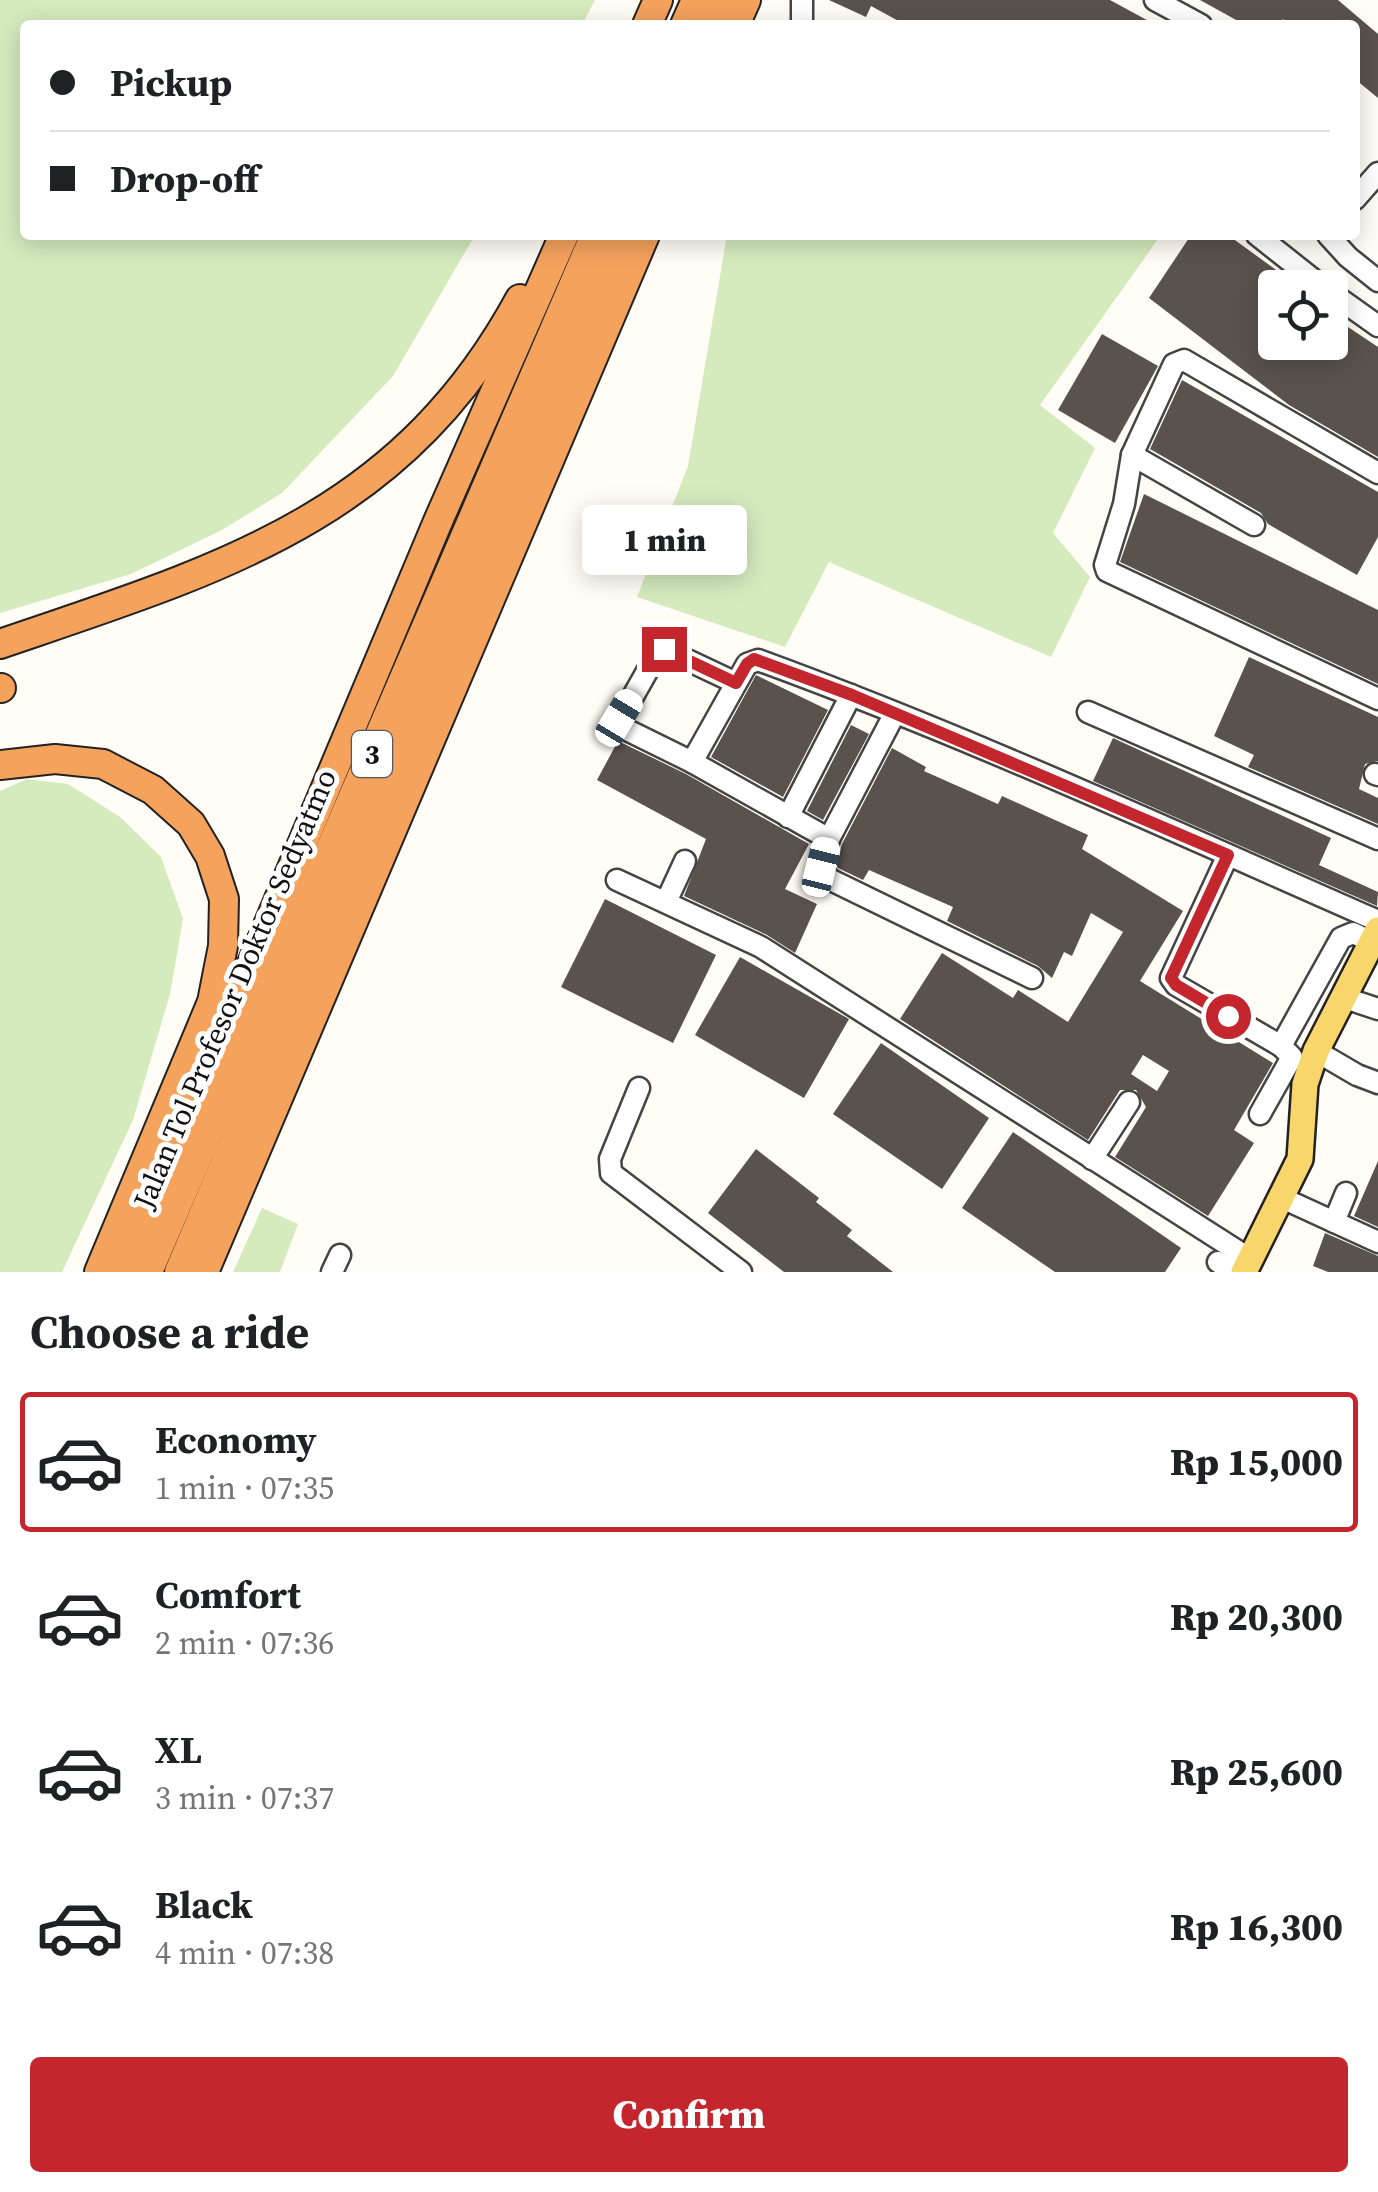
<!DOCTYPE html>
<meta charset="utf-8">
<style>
:root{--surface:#fff;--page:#f6f6f6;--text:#202124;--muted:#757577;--line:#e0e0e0;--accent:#c4262e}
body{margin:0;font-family:"Source Serif 4",serif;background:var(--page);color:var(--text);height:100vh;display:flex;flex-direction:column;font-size:38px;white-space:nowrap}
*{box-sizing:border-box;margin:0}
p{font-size:32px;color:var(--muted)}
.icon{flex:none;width:55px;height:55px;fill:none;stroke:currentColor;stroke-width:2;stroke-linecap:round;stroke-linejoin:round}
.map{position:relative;height:1272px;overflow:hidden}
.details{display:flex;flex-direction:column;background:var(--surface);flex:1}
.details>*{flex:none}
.top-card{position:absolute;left:20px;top:20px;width:1340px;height:220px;border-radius:10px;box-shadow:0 5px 25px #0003;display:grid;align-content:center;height:220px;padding:0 30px;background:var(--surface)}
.controls{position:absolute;left:1258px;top:270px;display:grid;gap:20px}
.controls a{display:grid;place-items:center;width:90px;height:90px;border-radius:10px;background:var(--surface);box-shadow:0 5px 25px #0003;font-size:50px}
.end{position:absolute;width:45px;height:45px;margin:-22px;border:12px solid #c4262e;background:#fff;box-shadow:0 0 0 5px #fff}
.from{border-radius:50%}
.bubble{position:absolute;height:70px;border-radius:10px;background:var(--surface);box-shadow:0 5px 25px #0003;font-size:32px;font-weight:800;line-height:70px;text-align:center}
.car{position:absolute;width:30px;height:60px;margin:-30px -15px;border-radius:12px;box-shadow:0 0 8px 2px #0007;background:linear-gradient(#fff 24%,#345 0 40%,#fff 0 76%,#345 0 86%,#fff 0)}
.top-card b{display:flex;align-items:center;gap:35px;height:95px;font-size:38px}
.top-card b+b{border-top:2px solid var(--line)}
.top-card i{width:25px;height:25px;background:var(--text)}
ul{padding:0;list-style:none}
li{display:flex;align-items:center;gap:30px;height:140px;margin:0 20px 15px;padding:0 10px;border:5px solid transparent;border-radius:10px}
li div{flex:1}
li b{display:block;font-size:38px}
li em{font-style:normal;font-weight:800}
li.current{border-color:var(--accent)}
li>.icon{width:90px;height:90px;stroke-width:1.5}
h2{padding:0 30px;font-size:45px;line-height:120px}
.cta{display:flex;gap:20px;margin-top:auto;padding:20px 30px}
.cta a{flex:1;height:115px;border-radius:10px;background:var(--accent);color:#fff;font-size:40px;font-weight:800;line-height:115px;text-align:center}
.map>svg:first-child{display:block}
.green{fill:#d5ebbd}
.building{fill:#5a524d;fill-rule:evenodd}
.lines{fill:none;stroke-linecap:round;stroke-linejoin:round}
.minor-casing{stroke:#444;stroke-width:25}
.major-casing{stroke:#222;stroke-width:30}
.highway-casing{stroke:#222;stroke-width:32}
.minor{stroke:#fff;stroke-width:20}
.major{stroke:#f9d66b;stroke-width:25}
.highway{stroke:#f5a25d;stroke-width:28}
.route{stroke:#c4262e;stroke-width:12}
.labels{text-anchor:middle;stroke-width:10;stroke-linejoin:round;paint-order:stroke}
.shield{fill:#fff;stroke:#585858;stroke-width:2.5}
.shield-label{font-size:28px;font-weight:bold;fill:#111}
.street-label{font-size:30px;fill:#111;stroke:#fff}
</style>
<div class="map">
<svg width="1378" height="1272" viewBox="0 0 1378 1272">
<rect width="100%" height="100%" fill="#fffdf5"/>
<g class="green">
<polygon points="0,0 595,0 582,25 25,25 25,235 475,235 393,376 282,493 222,530 131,574 0,613"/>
<polygon points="727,235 1161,235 1040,405 1095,448 1053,533 1090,577 1051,657 829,562 785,647 637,597 688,466"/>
<polygon points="27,779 68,784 120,817 161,857 183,919 170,994 133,1120 62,1272 0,1272 0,791"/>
<polygon points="262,1208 298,1224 280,1272 233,1272"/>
</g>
<g class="building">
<polygon points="829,0 1110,0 1156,25 906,25 871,6 866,17"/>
<polygon points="1200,0 1338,0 1378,34 1378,98 1355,79 1355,25 1290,25 1283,19 1280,25 1236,25 1238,21"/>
<polygon points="1191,235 1228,235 1301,288 1275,288 1275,342 1330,342 1330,315 1378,347 1378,457 1289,405 1149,298"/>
<polygon points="1102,334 1158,366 1115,443 1058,410"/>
<polygon points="1182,380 1378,492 1378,537 1357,575 1268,524 1261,513 1150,449"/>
<polygon points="1144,494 1378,610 1378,684 1120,562"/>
<polygon points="1249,657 1378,717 1378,761 1365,764 1359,789 1378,798 1378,824 1248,767 1254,755 1214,736"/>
<polygon points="756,675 828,710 783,797 711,757"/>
<polygon points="851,725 869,734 823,820 807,811"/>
<polygon points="1113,738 1331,838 1319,865 1378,892 1377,906 1093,781"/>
<polygon points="618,741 686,774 809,844 785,889 817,904 795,953 767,935 684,896 706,839 597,780"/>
<path d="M892,748l34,19 -2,4 74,33 4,-8 86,39 -6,14 101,62 -43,70 133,82 -39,67 20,13 -46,73 -93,-59 31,-50 -10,-17h-16l-32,50 -188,-121 42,-66 71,45 5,-8 50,32 55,-90 -32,-19 -19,43 -8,-4 -12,26 -14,-12 -91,-45 6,-14 -84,-37 -6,10 -25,-12 -2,-3 6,-21zM1143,1055l26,16 -12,20 -26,-17z"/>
<polygon points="605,899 716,955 673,1043 561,987"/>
<polygon points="740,957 849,1019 804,1098 695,1035"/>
<polygon points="881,1043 989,1118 942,1189 833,1114"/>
<polygon points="1013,1132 1181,1248 1165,1272 1055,1272 962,1208"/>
<polygon points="756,1149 819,1198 816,1202 852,1230 847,1236 893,1272 784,1272 708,1213"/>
<polygon points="1378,1161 1378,1227 1354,1216"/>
<polygon points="1325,1233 1378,1256 1378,1272 1328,1272 1313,1266"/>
</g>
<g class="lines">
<g class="minor-casing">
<g id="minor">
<polyline points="1155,0 1201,25"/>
<polyline points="802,25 802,0"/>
<polyline points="1355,199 1378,173"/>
<polyline points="1257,235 1324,288"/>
<polyline points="1328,235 1348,257 1378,281"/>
<polyline points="1330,292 1378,326"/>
<polyline points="1132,455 1254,525"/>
<polyline points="1378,473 1184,360 1174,364 1132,455 1124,504 1105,565 1107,571 1378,699"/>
<path d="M736,683l-72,-34 -6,3 -39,69 4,7 69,34 55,-98 11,-4c211,77 415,171 620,261"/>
<polyline points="1088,712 1378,839"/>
<polyline points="692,762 829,839 821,867 829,879 1032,978"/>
<polyline points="1375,774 1378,775"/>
<polyline points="788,817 851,695"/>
<polyline points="829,839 895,713"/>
<polyline points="1228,855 1171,978 1176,985 1281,1046 1292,1057 1260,1114"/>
<polyline points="617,880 761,947 1250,1259"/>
<polyline points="666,902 685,861"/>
<polyline points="1345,998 1378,1009"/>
<polyline points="1281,1046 1341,938 1353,933 1372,942"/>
<polyline points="1316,1051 1357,1075 1378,1083"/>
<polyline points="639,1088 610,1159 611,1173 741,1272"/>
<polyline points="1092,1159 1129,1102"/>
<polyline points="1282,1198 1378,1242"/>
<polyline points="1334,1222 1346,1193"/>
<polyline points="1218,1262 1235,1272"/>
<polyline points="332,1272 340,1255"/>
</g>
</g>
<g class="major-casing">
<polyline id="major" points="1244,1272 1300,1159 1305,1084 1316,1051 1378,930"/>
</g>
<g class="highway-casing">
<g id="highway">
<polyline points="647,25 658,0"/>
<polyline points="685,25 696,0"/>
<polyline points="708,25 718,0"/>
<polyline points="735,25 746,0"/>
<path d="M0,644c220,-75 401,-126 520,-345"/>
<polyline points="0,688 1,688"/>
<polyline points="0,765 55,759 103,764 153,790 191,824 210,856 224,899 223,946 212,1002 99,1272"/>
<polyline points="122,1272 439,519 564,235"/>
<polyline points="148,1272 595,235"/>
<polyline points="179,1272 618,235"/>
<polyline points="204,1272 645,235"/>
</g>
</g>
<use href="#minor" class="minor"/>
<use href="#major" class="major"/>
<use href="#highway" class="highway"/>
</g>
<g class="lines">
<polyline class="route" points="664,649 736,683 747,664 754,659 852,695 1228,855 1171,978 1176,985 1228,1016"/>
</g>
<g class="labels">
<rect class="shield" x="352" y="731" width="40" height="46" rx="8"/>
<g class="shield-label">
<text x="372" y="764">3</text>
</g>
<g class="street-label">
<text transform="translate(235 989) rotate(-67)" y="10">Jalan Tol Profesor Doktor Sedyatmo</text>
</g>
</g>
</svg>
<div class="controls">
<a><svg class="icon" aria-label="locate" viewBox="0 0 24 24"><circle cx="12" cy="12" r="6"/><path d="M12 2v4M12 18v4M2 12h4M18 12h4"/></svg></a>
</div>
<i class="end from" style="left:1228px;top:1016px"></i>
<i class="end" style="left:664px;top:649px"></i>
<div class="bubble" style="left:582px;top:505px;width:165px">1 min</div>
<i class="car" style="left:619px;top:718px;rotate:31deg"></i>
<i class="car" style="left:821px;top:867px;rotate:14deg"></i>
<div class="top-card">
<b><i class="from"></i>Pickup</b>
<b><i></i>Drop-off</b>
</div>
</div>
<section class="details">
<h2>Choose a ride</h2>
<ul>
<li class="current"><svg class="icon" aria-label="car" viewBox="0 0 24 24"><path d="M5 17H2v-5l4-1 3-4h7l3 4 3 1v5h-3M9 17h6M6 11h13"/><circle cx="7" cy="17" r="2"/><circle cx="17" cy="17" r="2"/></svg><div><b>Economy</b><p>1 min · 07:35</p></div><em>Rp 15,000</em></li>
<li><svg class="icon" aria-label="car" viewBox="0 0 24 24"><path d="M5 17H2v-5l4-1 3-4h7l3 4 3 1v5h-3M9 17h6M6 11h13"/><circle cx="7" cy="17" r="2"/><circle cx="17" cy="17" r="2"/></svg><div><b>Comfort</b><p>2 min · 07:36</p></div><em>Rp 20,300</em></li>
<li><svg class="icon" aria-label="car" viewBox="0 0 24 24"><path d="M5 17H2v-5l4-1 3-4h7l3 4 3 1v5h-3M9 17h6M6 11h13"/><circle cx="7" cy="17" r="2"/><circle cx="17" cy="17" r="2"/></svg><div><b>XL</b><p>3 min · 07:37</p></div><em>Rp 25,600</em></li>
<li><svg class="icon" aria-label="car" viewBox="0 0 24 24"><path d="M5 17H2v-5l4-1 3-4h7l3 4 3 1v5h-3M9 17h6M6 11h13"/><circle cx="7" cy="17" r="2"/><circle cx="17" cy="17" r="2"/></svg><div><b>Black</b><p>4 min · 07:38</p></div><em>Rp 16,300</em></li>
</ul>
<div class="cta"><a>Confirm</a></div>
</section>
